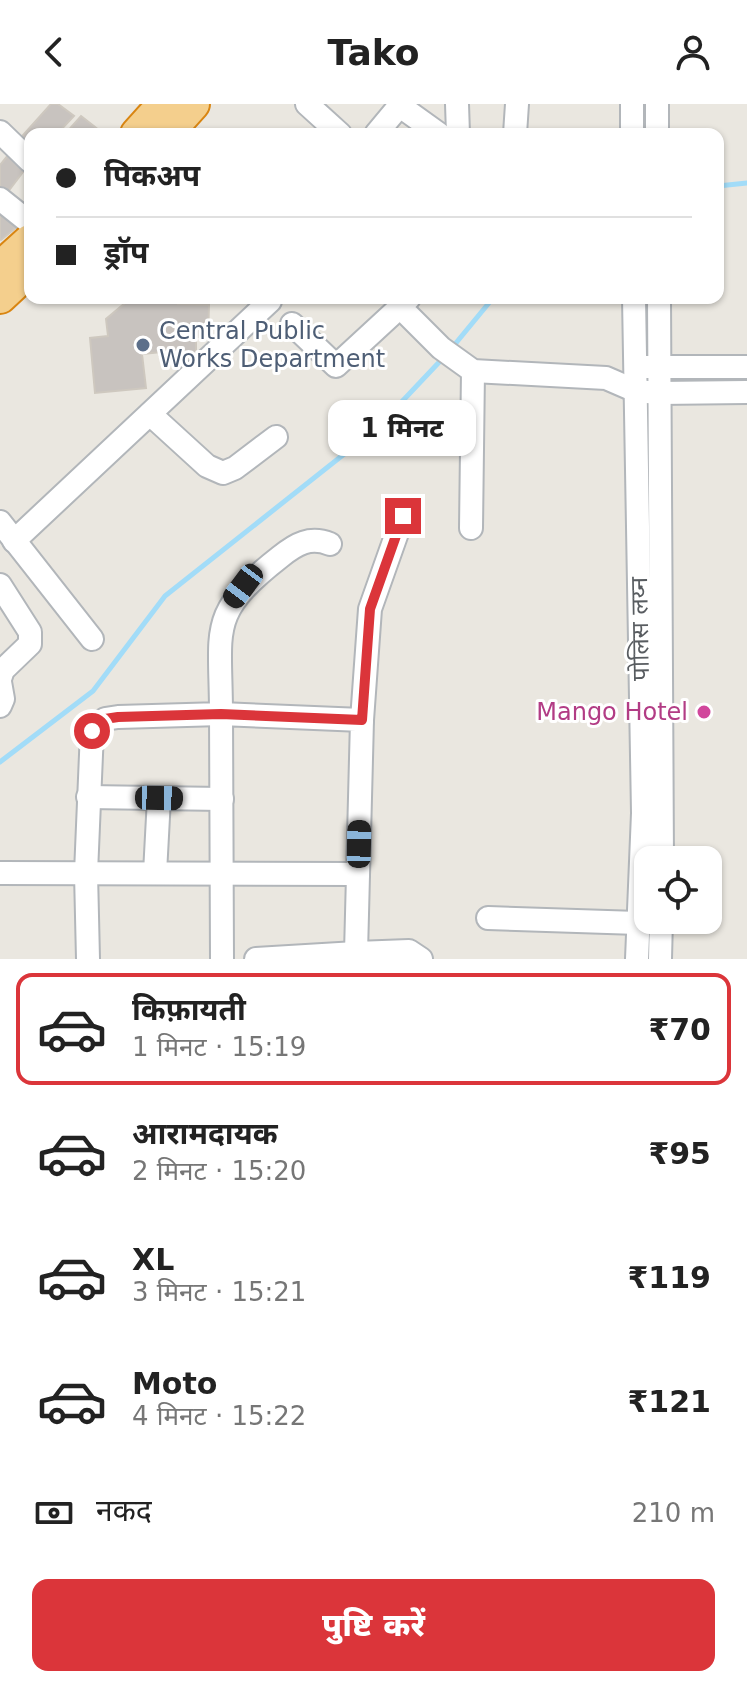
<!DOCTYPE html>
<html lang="hi">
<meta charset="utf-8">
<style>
:root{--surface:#fff;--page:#f2f2f2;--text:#222;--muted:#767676;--line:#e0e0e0;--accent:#db353a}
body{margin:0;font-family:"DejaVu Sans","Noto Sans Devanagari",sans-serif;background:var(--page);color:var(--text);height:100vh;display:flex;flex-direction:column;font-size:30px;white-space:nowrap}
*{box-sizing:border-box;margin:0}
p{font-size:26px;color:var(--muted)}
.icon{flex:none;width:44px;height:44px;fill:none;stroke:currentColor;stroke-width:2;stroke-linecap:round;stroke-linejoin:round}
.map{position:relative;height:855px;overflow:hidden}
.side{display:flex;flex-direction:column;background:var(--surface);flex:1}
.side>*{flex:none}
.top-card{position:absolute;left:24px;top:24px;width:700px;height:176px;border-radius:16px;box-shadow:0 2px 6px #0004;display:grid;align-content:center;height:176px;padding:0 32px;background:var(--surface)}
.tools{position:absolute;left:634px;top:742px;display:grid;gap:16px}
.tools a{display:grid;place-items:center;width:88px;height:88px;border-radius:16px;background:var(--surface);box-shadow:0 2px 6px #0004;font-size:40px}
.end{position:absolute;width:36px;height:36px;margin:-18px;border:10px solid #db353a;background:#fff;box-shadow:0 0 0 4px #fff}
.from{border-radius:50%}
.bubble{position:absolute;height:56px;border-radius:16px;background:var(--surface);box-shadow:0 2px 6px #0004;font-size:26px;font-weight:800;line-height:56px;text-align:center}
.car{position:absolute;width:24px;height:48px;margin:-24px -12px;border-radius:10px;box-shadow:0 0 6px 2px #0007;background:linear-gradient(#222 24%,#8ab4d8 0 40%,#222 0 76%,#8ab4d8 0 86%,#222 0)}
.top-card b{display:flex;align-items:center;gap:28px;height:76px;font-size:30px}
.top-card b+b{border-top:2px solid var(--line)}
.top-card i{width:20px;height:20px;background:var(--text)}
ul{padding:14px 0 0;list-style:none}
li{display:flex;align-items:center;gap:24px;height:112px;margin:0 16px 12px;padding:0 16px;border:4px solid transparent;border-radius:16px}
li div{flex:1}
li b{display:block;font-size:30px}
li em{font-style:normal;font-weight:800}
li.selected{border-color:var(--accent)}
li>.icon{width:72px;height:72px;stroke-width:1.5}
.pay{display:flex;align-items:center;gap:20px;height:88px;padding:0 32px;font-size:30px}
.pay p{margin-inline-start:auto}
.button{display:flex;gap:16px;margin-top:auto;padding:16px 32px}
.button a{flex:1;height:92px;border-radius:16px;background:var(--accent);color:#fff;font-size:32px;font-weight:800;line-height:92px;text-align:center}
header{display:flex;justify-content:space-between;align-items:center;height:104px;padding:0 32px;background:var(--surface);font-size:36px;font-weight:800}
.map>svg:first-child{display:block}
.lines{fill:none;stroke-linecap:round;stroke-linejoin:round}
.stream{stroke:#a2dcf8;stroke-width:5}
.building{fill:#c8c3bf;stroke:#cec8bf;stroke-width:2}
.minor-casing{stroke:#b2b6ba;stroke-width:26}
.highway-casing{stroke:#d98511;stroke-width:36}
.minor{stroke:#fff;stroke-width:22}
.highway{stroke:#f4cf8d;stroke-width:32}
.route{stroke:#db353a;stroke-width:10}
.service-dot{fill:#5c6f8a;stroke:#fff;stroke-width:3}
.hotel-dot{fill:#d1479c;stroke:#fff;stroke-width:3}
.labels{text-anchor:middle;stroke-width:6;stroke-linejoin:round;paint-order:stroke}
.service-label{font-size:24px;fill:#4e5e75;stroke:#fff;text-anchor:start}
.street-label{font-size:24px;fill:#585c60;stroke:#fff}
.hotel-label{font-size:24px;fill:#b23c85;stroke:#fff;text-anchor:end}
</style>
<header><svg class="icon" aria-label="back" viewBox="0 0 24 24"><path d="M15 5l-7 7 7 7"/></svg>Tako<svg class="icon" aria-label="person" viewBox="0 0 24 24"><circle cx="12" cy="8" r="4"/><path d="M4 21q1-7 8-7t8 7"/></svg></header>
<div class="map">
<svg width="747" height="855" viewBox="0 0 747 855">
<rect width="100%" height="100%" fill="#eae7e0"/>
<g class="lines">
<g class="stream">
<polyline points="718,82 747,79"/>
<polyline points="451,245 493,194"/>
<polyline points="0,658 93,587 165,492 377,324 444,253"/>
</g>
</g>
<g class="building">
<polygon points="51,0 58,0 74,12 57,30 30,30 30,52 16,39"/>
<polygon points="81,12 104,30 65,30"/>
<polygon points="13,45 29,60 7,89 0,82 0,61"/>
<polygon points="0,105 18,122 1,136 0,135"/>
<polygon points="131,194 179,194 178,200 209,201 208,233 196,233 196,254 160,252 162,248 142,250 146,284 95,289 90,234 108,232 106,215"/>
</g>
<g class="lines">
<g class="minor-casing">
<g id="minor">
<polyline points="307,0 340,30"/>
<polyline points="457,0 458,30"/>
<polyline points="632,0 632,30"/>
<polyline points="657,0 657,30"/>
<polyline points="400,2 439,30"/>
<polyline points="0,28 30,57"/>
<polyline points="376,30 401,0"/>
<polyline points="515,30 517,0"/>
<polyline points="0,95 30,119"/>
<polyline points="409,194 400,203 441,244 473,267 606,274 636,287 659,289 747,288"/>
<polyline points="634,194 643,709 637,855"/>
<polyline points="659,194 662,756"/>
<polyline points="292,220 336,262 400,203"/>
<polyline points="645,263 747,263"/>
<polyline points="150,310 207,362 223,369 235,364 276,333"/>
<polyline points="0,418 92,535"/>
<polyline points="471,424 473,267"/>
<polyline points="14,437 270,197"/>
<polyline points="0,481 30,528 30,540 3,566 0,575"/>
<polyline points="0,578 3,595 0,602"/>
<polyline points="362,616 370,505 403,412"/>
<polyline points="88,693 222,695"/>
<polyline points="0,769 358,770"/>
<polyline points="155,769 159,694"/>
<polyline points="488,814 638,819"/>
<path d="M88,855l-2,-86 6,-142 13,-12 13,-2 103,-3c0,-86 -14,-100 59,-157 16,-13 30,-21 50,-13"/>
<polyline points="222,855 221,610 362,616 356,849 409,847 421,855"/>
<polyline points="256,855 356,849"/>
<polyline points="660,855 661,816"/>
</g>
</g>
<g class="highway-casing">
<g id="highway">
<polyline points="137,30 164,0"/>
<polyline points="166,30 193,0"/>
<polyline points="0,164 30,137"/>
<polyline points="0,193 30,165"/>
</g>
</g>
<use href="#minor" class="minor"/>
<use href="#highway" class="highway"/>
</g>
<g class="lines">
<polyline class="route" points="92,627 105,615 118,613 221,610 362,616 370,505 403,412"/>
</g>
<circle class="service-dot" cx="143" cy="241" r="8"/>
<circle class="hotel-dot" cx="704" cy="608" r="8"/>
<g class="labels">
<g class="service-label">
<text x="159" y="235">Central Public<tspan x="159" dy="28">Works Department</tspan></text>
</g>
<g class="street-label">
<text transform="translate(640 525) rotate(-91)" y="8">पोलिस लय्न</text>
</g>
<g class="hotel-label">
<text x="688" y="616">Mango Hotel</text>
</g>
</g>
</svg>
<div class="tools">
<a><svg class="icon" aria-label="locate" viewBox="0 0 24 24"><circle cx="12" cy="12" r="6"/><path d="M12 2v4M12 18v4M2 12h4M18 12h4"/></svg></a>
</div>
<i class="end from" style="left:92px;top:627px"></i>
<i class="end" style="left:403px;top:412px"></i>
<div class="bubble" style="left:328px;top:296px;width:148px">1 मिनट</div>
<i class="car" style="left:243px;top:482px;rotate:217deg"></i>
<i class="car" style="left:159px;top:694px;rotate:91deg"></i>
<i class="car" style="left:359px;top:740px;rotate:1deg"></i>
<div class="top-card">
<b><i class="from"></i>पिकअप</b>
<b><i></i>ड्रॉप</b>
</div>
</div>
<section class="side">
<ul>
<li class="selected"><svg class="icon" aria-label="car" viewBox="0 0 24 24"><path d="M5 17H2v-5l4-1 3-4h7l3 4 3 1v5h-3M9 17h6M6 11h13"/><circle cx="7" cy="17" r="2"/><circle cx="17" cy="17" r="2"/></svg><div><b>किफ़ायती</b><p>1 मिनट · 15:19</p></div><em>₹70</em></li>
<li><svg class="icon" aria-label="car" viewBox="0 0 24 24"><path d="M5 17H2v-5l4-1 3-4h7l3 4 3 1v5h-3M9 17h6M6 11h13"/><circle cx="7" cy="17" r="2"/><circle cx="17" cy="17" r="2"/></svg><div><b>आरामदायक</b><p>2 मिनट · 15:20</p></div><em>₹95</em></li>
<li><svg class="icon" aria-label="car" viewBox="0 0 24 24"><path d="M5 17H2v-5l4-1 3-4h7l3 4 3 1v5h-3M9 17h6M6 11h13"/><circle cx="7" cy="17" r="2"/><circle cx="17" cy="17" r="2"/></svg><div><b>XL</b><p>3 मिनट · 15:21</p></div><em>₹119</em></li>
<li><svg class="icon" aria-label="car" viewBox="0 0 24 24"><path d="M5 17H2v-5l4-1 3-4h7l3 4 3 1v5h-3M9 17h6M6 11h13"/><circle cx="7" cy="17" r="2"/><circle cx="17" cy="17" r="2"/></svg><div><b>Moto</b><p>4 मिनट · 15:22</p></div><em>₹121</em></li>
</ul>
<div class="pay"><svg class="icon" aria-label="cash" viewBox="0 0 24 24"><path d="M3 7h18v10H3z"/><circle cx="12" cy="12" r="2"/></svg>नकद<p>210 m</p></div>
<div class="button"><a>पुष्टि करें</a></div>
</section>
